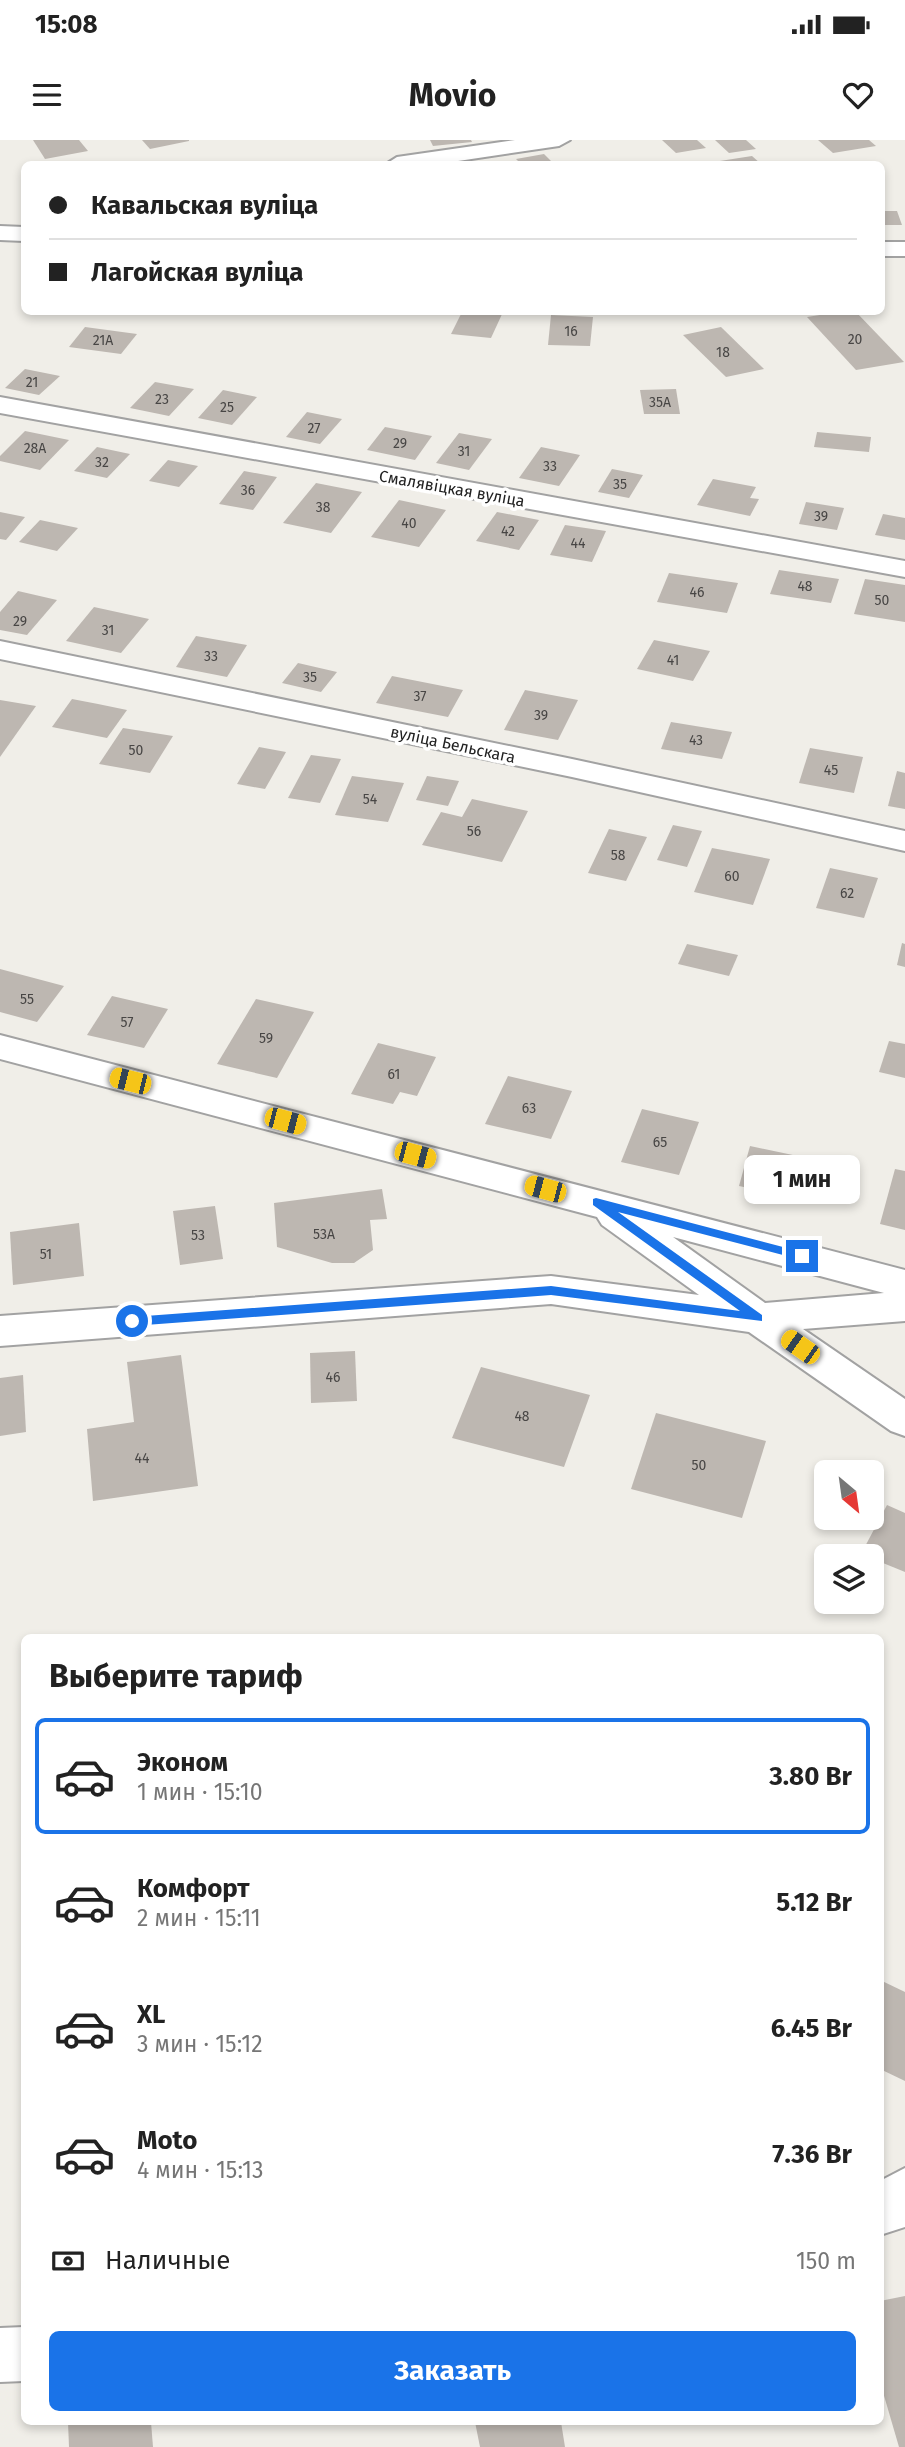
<!DOCTYPE html>
<html lang="ru">
<meta charset="utf-8">
<style>
:root{--surface:#fff;--page:#f6f6f6;--text:#222;--muted:#767676;--line:#e0e0e0;--accent:#1a73e8}
body{margin:0;font-family:"Fira Sans",sans-serif;background:var(--page);color:var(--text);height:100vh;display:flex;flex-direction:column;font-size:26px;white-space:nowrap}
*{box-sizing:border-box;margin:0}
p{font-size:23px;color:var(--muted)}
.icon{flex:none;width:38px;height:38px;fill:none;stroke:currentColor;stroke-width:2;stroke-linecap:round;stroke-linejoin:round}
.map{position:relative;flex:1;overflow:hidden}
.details{position:absolute;left:21px;top:1494px;width:863px;height:791px;display:flex;flex-direction:column;background:var(--surface);border-radius:10px;box-shadow:0 4px 10px #0003}
.details>*{flex:none}
.top-card{position:absolute;left:21px;top:21px;width:864px;height:154px;border-radius:10px;box-shadow:0 4px 10px #0003;display:grid;align-content:center;height:154px;padding:0 28px;background:var(--surface)}
.needle{width:46px;rotate:151deg}
.buttons{position:absolute;left:814px;top:1320px;display:grid;gap:14px}
.buttons a{display:grid;place-items:center;width:70px;height:70px;border-radius:10px;background:var(--surface);box-shadow:0 4px 10px #0003;font-size:35px}
.end{position:absolute;width:32px;height:32px;margin:-16px;border:9px solid #1a73e8;background:#fff;box-shadow:0 0 0 4px #fff}
.from{border-radius:50%}
.bubble{position:absolute;height:49px;border-radius:10px;background:var(--surface);box-shadow:0 4px 10px #0003;font-size:23px;font-weight:700;line-height:49px;text-align:center}
.car{position:absolute;width:21px;height:42px;margin:-21px -10px;border-radius:9px;box-shadow:0 0 5px 2px #0007;background:linear-gradient(#f5c518 24%,#345 0 40%,#f5c518 0 76%,#345 0 86%,#f5c518 0)}
.top-card b{display:flex;align-items:center;gap:24px;height:66px;font-size:26px}
.top-card b+b{border-top:2px solid var(--line)}
.top-card i{width:18px;height:18px;background:var(--text)}
ul{padding:0;list-style:none}
li{display:flex;align-items:center;gap:21px;height:116px;margin:0 14px 10px;padding:0 14px;border:4px solid transparent;border-radius:10px}
li div{flex:1}
li b{display:block;font-size:26px}
li em{font-style:normal;font-weight:700}
li.current{border-color:var(--accent)}
li>.icon{width:63px;height:63px;stroke-width:1.5}
h2{padding:0 28px;font-size:32px;line-height:84px}
.pay{display:flex;align-items:center;gap:18px;height:77px;padding:0 28px;font-size:26px}
.pay p{margin-inline-start:auto}
.primary-button{display:flex;gap:14px;margin-top:auto;padding:14px 28px}
.primary-button a{flex:1;height:80px;border-radius:10px;background:var(--accent);color:#fff;font-size:28px;font-weight:700;line-height:80px;text-align:center}
.status{display:flex;justify-content:space-between;align-items:center;height:49px;padding:0 35px;background:var(--surface);direction:ltr}
.status svg{height:19px;fill:currentColor}
header{display:flex;justify-content:space-between;align-items:center;height:91px;padding:0 28px;background:var(--surface);font-size:32px;font-weight:700}
.map>svg:first-child{display:block}
.building{fill:#bdb7b1}
.lines{fill:none;stroke-linecap:round;stroke-linejoin:round}
.minor-casing{stroke:#a2a2a2;stroke-width:4}
.minor{fill:#fff;fill-rule:evenodd}
.route{fill:#1a73e8}
.labels{text-anchor:middle;stroke-width:7;stroke-linejoin:round;paint-order:stroke}
.number-label{font-size:14px;fill:#484645}
.far-street-label{font-size:16px;fill:#212121;stroke:#fff}
</style>
<div class="status"><b>15:08</b><svg viewBox="0 0 49 12"><path d="M0 12V9h3v3zM5 12V6h3v6zM10 12V3h3v9zM15 12V0h3v12zM26 1h20v11H26zM47 4h2v5h-2z"/></svg></div>
<header><svg class="icon" aria-label="menu" viewBox="0 0 24 24"><path d="M4 6h16M4 12h16M4 18h16"/></svg>Movio<svg class="icon" aria-label="heart" viewBox="0 0 24 24"><path d="M12 20l-8-8c-3-5 5-10 8-4 3-6 11-1 8 4z"/></svg></header>
<div class="map">
<svg width="905" height="2307" viewBox="0 0 905 2307">
<rect width="100%" height="100%" fill="#f0eee8"/>
<g class="building">
<polygon points="33,0 79,0 88,11 45,19"/>
<polygon points="142,0 189,0 189,1 150,9"/>
<polygon points="430,0 471,0 472,2 433,6"/>
<polygon points="662,0 697,0 706,8 676,13"/>
<polygon points="715,0 746,0 756,9 729,13"/>
<polygon points="818,0 869,0 876,6 833,13"/>
<polygon points="544,14 554,24 521,24 516,19"/>
<polygon points="752,16 761,24 707,24 707,23"/>
<polygon points="882,71 897,71 902,85 882,85"/>
<polygon points="462,172 503,172 491,198 451,194"/>
<polygon points="839,172 856,172 904,222 856,230 807,177"/>
<polygon points="551,175 593,177 590,206 548,205"/>
<polygon points="85,187 137,194 121,214 69,207"/>
<polygon points="721,187 764,229 726,237 683,195"/>
<polygon points="25,229 60,236 39,255 5,248"/>
<polygon points="155,242 194,249 169,276 130,268"/>
<polygon points="676,249 680,274 644,274 640,250"/>
<polygon points="223,250 257,257 232,285 198,278"/>
<polygon points="307,272 342,279 320,304 286,297"/>
<polygon points="385,287 432,296 415,320 367,310"/>
<polygon points="25,291 69,300 40,330 0,321 0,316"/>
<polygon points="817,292 871,297 869,312 814,307"/>
<polygon points="459,293 492,299 469,330 436,323"/>
<polygon points="97,307 130,314 107,338 74,331"/>
<polygon points="541,307 580,315 559,346 519,338"/>
<polygon points="168,320 198,326 179,347 149,341"/>
<polygon points="612,329 643,335 629,358 598,352"/>
<polygon points="244,331 277,337 253,370 219,364"/>
<polygon points="713,339 756,347 750,358 759,359 750,376 697,365"/>
<polygon points="316,343 362,352 331,393 283,383"/>
<polygon points="399,360 446,370 419,407 371,397"/>
<polygon points="806,362 844,368 837,390 799,384"/>
<polygon points="0,372 25,377 6,400 0,399"/>
<polygon points="497,372 539,380 519,410 476,401"/>
<polygon points="883,374 905,378 905,400 875,395"/>
<polygon points="40,380 78,388 57,411 19,402"/>
<polygon points="565,385 606,391 592,422 550,415"/>
<polygon points="779,430 839,439 831,463 770,454"/>
<polygon points="669,433 738,443 727,473 657,462"/>
<polygon points="865,439 905,445 905,482 854,474"/>
<polygon points="18,451 57,460 27,495 0,490 0,472"/>
<polygon points="94,467 149,479 121,513 66,501"/>
<polygon points="196,496 247,505 227,537 176,527"/>
<polygon points="654,500 710,511 693,541 637,529"/>
<polygon points="298,523 337,532 321,552 282,543"/>
<polygon points="392,536 463,550 448,577 376,563"/>
<polygon points="525,550 578,560 558,600 504,590"/>
<polygon points="72,559 98,564 127,570 107,598 52,587"/>
<polygon points="0,560 36,566 0,617"/>
<polygon points="671,582 732,592 722,619 661,609"/>
<polygon points="123,588 173,596 150,633 99,624"/>
<polygon points="259,607 286,612 265,649 237,644"/>
<polygon points="810,608 863,617 854,653 799,643"/>
<polygon points="311,615 341,619 320,663 288,658"/>
<polygon points="897,631 905,633 905,669 888,666"/>
<polygon points="352,636 404,643 388,682 335,675"/>
<polygon points="427,636 459,641 448,666 416,660"/>
<polygon points="472,659 528,671 502,722 422,705 441,672 462,677"/>
<polygon points="673,685 702,691 687,727 657,720"/>
<polygon points="609,689 647,697 626,741 588,733"/>
<polygon points="712,708 770,719 753,765 694,752"/>
<polygon points="830,728 878,738 864,778 816,768"/>
<polygon points="902,803 905,804 905,827 897,825"/>
<polygon points="687,804 738,815 729,836 678,824"/>
<polygon points="0,829 64,846 37,882 0,872"/>
<polygon points="112,856 168,869 144,908 87,895"/>
<polygon points="256,859 314,872 277,938 217,924"/>
<polygon points="889,901 905,904 905,938 879,932"/>
<polygon points="378,903 436,917 417,956 400,952 393,964 351,954"/>
<polygon points="508,936 572,951 551,999 485,984"/>
<polygon points="642,969 699,982 679,1035 621,1022"/>
<polygon points="750,1006 807,1018 796,1058 739,1046"/>
<polygon points="895,1029 905,1031 905,1090 880,1084"/>
<polygon points="382,1049 387,1079 370,1080 373,1110 354,1123 332,1123 277,1107 274,1063"/>
<polygon points="215,1066 223,1119 180,1125 173,1071"/>
<polygon points="79,1083 84,1136 13,1145 10,1092"/>
<polygon points="355,1211 357,1261 311,1263 310,1213"/>
<polygon points="181,1215 198,1346 93,1361 87,1289 134,1282 127,1222"/>
<polygon points="481,1227 590,1255 564,1327 452,1298"/>
<polygon points="23,1235 26,1292 0,1296 0,1238"/>
<polygon points="656,1273 766,1301 742,1378 631,1349"/>
<polygon points="887,1365 905,1373 905,1432 861,1414"/>
<polygon points="880,1840 905,1852 905,1941 880,1929"/>
<polygon points="905,2156 905,2307 899,2307 880,2242 880,2161"/>
<polygon points="68,2282 151,2282 153,2307 69,2307"/>
<polygon points="475,2282 561,2282 565,2307 480,2307"/>
</g>
<g class="lines">
<g class="minor-casing">
<g id="minor">
<polygon points="515,0 570,0 559,6 438,24 386,24 397,17"/>
<polygon points="0,86 24,87 24,101 0,100"/>
<rect x="882" y="102" width="23" height="14"/>
<polygon points="0,257 905,421 905,437 0,273"/>
<polygon points="0,501 572,619 905,691 905,711 572,637 0,519"/>
<path d="M0,895l905,235v51l-102,8 102,70v37l-14,-5 -142,-99 -198,-28 -551,42v-30l551,-40 148,19 -97,-70 -5,-8 -597,-158zM673,1097l211,56 -119,10z"/>
<polygon points="905,2028 905,2087 880,2095 880,2041"/>
<polygon points="24,2187 24,2241 0,2242 0,2188"/>
</g>
</g>
<use href="#minor" class="minor"/>
</g>
<polygon class="route" points="596,1058 802,1112 808,1116 802,1120 618,1072 762,1175 762,1181 551,1155 132,1186 126,1181 132,1177 551,1146 740,1171 593,1065 593,1059"/>
<g class="labels">
<g class="number-label">
<text x="571" y="196">16</text>
<text x="855" y="204">20</text>
<text x="103" y="205">21А</text>
<text x="723" y="217">18</text>
<text x="32" y="247">21</text>
<text x="162" y="264">23</text>
<text x="660" y="267">35А</text>
<text x="227" y="272">25</text>
<text x="314" y="293">27</text>
<text x="400" y="308">29</text>
<text x="35" y="313">28А</text>
<text x="464" y="316">31</text>
<text x="102" y="327">32</text>
<text x="550" y="331">33</text>
<text x="620" y="349">35</text>
<text x="248" y="355">36</text>
<text x="323" y="372">38</text>
<text x="821" y="381">39</text>
<text x="409" y="388">40</text>
<text x="508" y="396">42</text>
<text x="578" y="408">44</text>
<text x="805" y="451">48</text>
<text x="697" y="457">46</text>
<text x="882" y="465">50</text>
<text x="20" y="486">29</text>
<text x="108" y="495">31</text>
<text x="211" y="521">33</text>
<text x="673" y="525">41</text>
<text x="310" y="542">35</text>
<text x="420" y="561">37</text>
<text x="541" y="580">39</text>
<text x="696" y="605">43</text>
<text x="136" y="615">50</text>
<text x="831" y="635">45</text>
<text x="370" y="664">54</text>
<text x="474" y="696">56</text>
<text x="618" y="720">58</text>
<text x="732" y="741">60</text>
<text x="847" y="758">62</text>
<text x="27" y="864">55</text>
<text x="127" y="887">57</text>
<text x="266" y="903">59</text>
<text x="394" y="939">61</text>
<text x="529" y="973">63</text>
<text x="660" y="1007">65</text>
<text x="324" y="1099">53А</text>
<text x="198" y="1100">53</text>
<text x="46" y="1119">51</text>
<text x="333" y="1242">46</text>
<text x="522" y="1281">48</text>
<text x="142" y="1323">44</text>
<text x="699" y="1330">50</text>
</g>
<g class="far-street-label">
<text transform="translate(452 348) rotate(10)" y="6">Смалявіцкая вуліца</text>
<text transform="translate(453 604) rotate(12)" y="6">вуліца Бельскага</text>
</g>
</g>
</svg>
<div class="buttons">
<a><svg class="needle" viewBox="-14 -14 28 28"><path d="M0-13l5 13h-10z" fill="#e53935"/><path d="M0 13l5-13h-10z" fill="#767676"/></svg></a>
<a><svg class="icon" aria-label="layers" viewBox="0 0 24 24"><path d="M12 4l9 5-9 5-9-5zM3 14l9 5 9-5"/></svg></a>
</div>
<i class="end from" style="left:132px;top:1181px"></i>
<i class="end" style="left:802px;top:1116px"></i>
<div class="bubble" style="left:744px;top:1015px;width:116px">1 мин</div>
<i class="car" style="left:130px;top:941px;rotate:284deg"></i>
<i class="car" style="left:285px;top:981px;rotate:105deg"></i>
<i class="car" style="left:415px;top:1015px;rotate:105deg"></i>
<i class="car" style="left:545px;top:1049px;rotate:285deg"></i>
<i class="car" style="left:800px;top:1207px;rotate:305deg"></i>
<div class="top-card">
<b><i class="from"></i>Кавальская вуліца</b>
<b><i></i>Лагойская вуліца</b>
</div>
<section class="details">
<h2>Выберите тариф</h2>
<ul>
<li class="current"><svg class="icon" aria-label="car" viewBox="0 0 24 24"><path d="M5 17H2v-5l4-1 3-4h7l3 4 3 1v5h-3M9 17h6M6 11h13"/><circle cx="7" cy="17" r="2"/><circle cx="17" cy="17" r="2"/></svg><div><b>Эконом</b><p>1 мин · 15:10</p></div><em>3.80 Br</em></li>
<li><svg class="icon" aria-label="car" viewBox="0 0 24 24"><path d="M5 17H2v-5l4-1 3-4h7l3 4 3 1v5h-3M9 17h6M6 11h13"/><circle cx="7" cy="17" r="2"/><circle cx="17" cy="17" r="2"/></svg><div><b>Комфорт</b><p>2 мин · 15:11</p></div><em>5.12 Br</em></li>
<li><svg class="icon" aria-label="car" viewBox="0 0 24 24"><path d="M5 17H2v-5l4-1 3-4h7l3 4 3 1v5h-3M9 17h6M6 11h13"/><circle cx="7" cy="17" r="2"/><circle cx="17" cy="17" r="2"/></svg><div><b>XL</b><p>3 мин · 15:12</p></div><em>6.45 Br</em></li>
<li><svg class="icon" aria-label="car" viewBox="0 0 24 24"><path d="M5 17H2v-5l4-1 3-4h7l3 4 3 1v5h-3M9 17h6M6 11h13"/><circle cx="7" cy="17" r="2"/><circle cx="17" cy="17" r="2"/></svg><div><b>Moto</b><p>4 мин · 15:13</p></div><em>7.36 Br</em></li>
</ul>
<div class="pay"><svg class="icon" aria-label="cash" viewBox="0 0 24 24"><path d="M3 7h18v10H3z"/><circle cx="12" cy="12" r="2"/></svg>Наличные<p>150 m</p></div>
<div class="primary-button"><a>Заказать</a></div>
</section>
</div>
